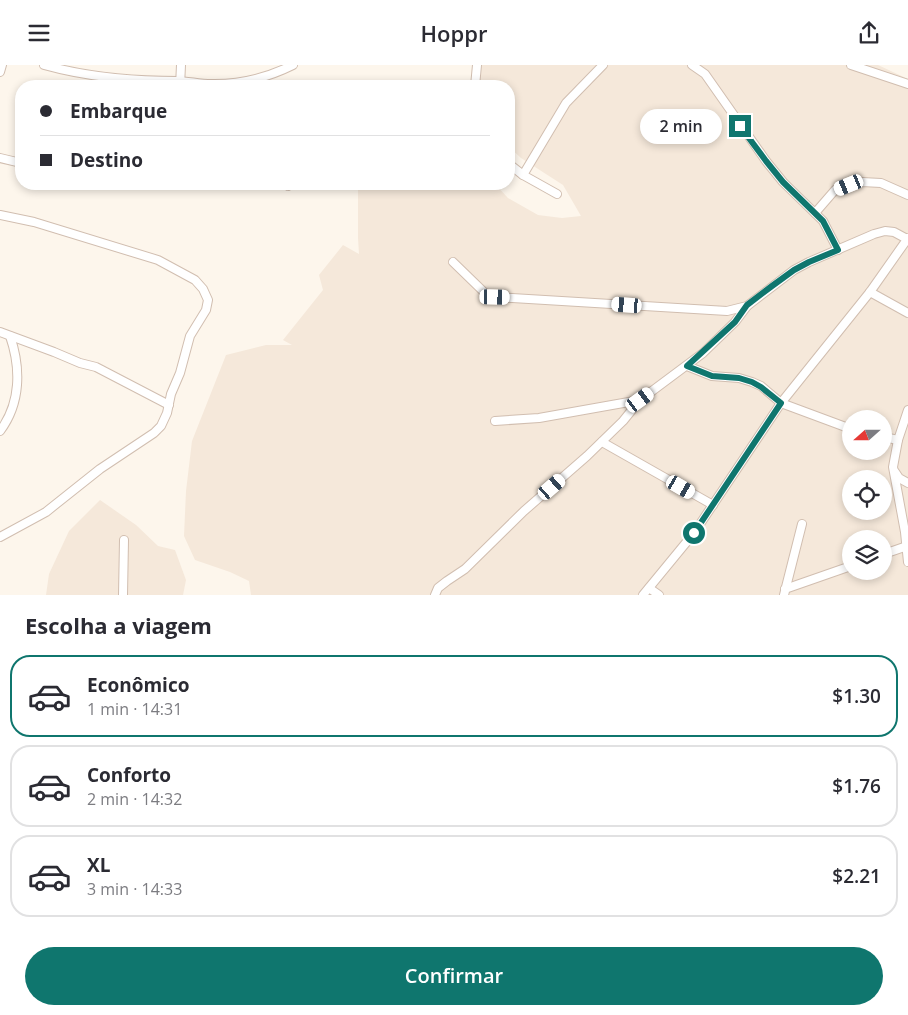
<!DOCTYPE html>
<html lang="pt">
<meta charset="utf-8">
<style>
:root{--surface:#fff;--page:#f7f7f7;--text:#2b2b33;--muted:#7c7c81;--line:#e1e1e2;--accent:#0f766e}
body{margin:0;font-family:"Open Sans",sans-serif;background:var(--page);color:var(--text);height:100vh;display:flex;flex-direction:column;font-size:19px;white-space:nowrap}
*{box-sizing:border-box;margin:0}
p{font-size:16px;color:var(--muted)}
.icon{flex:none;width:28px;height:28px;fill:none;stroke:currentColor;stroke-width:2;stroke-linecap:round;stroke-linejoin:round}
.map{position:relative;height:530px;overflow:hidden}
.sheet{display:flex;flex-direction:column;background:var(--surface);flex:1}
.sheet>*{flex:none}
.hud{position:absolute;left:15px;top:15px;width:500px;height:110px;border-radius:20px;box-shadow:0 2px 8px #0003;display:grid;align-content:center;height:110px;padding:0 25px;background:var(--surface)}
.needle{width:32px;rotate:249deg}
.controls{position:absolute;left:842px;top:345px;display:grid;gap:10px}
.controls a{display:grid;place-items:center;width:50px;height:50px;border-radius:50%;background:var(--surface);box-shadow:0 2px 8px #0003;font-size:25px}
.end{position:absolute;width:22px;height:22px;margin:-11px;border:6px solid #0f766e;background:#fff;box-shadow:0 0 0 2px #fff}
.from{border-radius:50%}
.bubble{position:absolute;height:35px;border-radius:18px;background:var(--surface);box-shadow:0 2px 8px #0003;font-size:16px;font-weight:600;line-height:35px;text-align:center}
.car{position:absolute;width:15px;height:30px;margin:-15px -8px;border-radius:6px;box-shadow:0 0 4px 1px #0007;background:linear-gradient(#fff 24%,#345 0 40%,#fff 0 76%,#345 0 86%,#fff 0)}
.hud b{display:flex;align-items:center;gap:18px;height:48px;font-size:19px}
.hud b+b{border-top:1px solid var(--line)}
.hud i{width:12px;height:12px;background:var(--text)}
ul{padding:0;list-style:none}
li{display:flex;align-items:center;gap:15px;height:82px;margin:0 10px 8px;padding:0 15px;border:2px solid var(--line);border-radius:20px}
li div{flex:1}
li b{display:block;font-size:19px}
li em{font-style:normal;font-weight:600}
li.active{border-color:var(--accent)}
li>.icon{width:45px;height:45px;stroke-width:1.5}
h2{padding:0 25px;font-size:22px;line-height:60px}
.action{display:flex;gap:10px;margin-top:auto;padding:10px 25px}
.action a{flex:1;height:58px;border-radius:30px;background:var(--accent);color:#fff;font-size:20px;font-weight:600;line-height:58px;text-align:center}
header{display:flex;justify-content:space-between;align-items:center;height:65px;padding:0 25px;background:var(--surface);font-size:22px;font-weight:600}
.map>svg:first-child{display:block}
.residential{fill:#f5e8da;fill-rule:evenodd}
.lines{fill:none;stroke-linecap:round;stroke-linejoin:round}
.minor-casing{stroke:#d1beb0;stroke-width:10}
.minor{stroke:#fff;stroke-width:8}
.route{stroke:#0f766e;stroke-width:6}
</style>
<header><svg class="icon" aria-label="menu" viewBox="0 0 24 24"><path d="M4 6h16M4 12h16M4 18h16"/></svg>Hoppr<svg class="icon" aria-label="share" viewBox="0 0 24 24"><path d="M12 15V3M7 8l5-5 5 5M5 13v7h14v-7"/></svg></header>
<div class="map">
<svg width="908" height="530" viewBox="0 0 908 530">
<rect width="100%" height="100%" fill="#fdf6ec"/>
<g class="residential">
<path d="M479,0h399l30,14v516h-657l-2,-14 -19,-9 -35,-12 -11,-24 2,-45 6,-50 34,-86 40,-10h26l-9,-5 40,-50 -4,-15 24,-30 16,9 -1,-16v-49l6,-5h131l13,14 30,17 24,3 19,-2 -18,-31 -42,-27 -12,-11v-61h-29zM851,354h33v32h-33zM851,414h33v32h-33zM851,474h33v32h-33z"/>
<polygon points="100,435 136,460 158,481 175,485 186,515 183,530 46,530 49,509 69,466"/>
</g>
<g class="lines">
<g class="minor-casing">
<g id="minor">
<path d="M44,0c43,12 88,16 133,16 12,0 25,4 38,3 26,0 54,-7 78,-19"/>
<polyline points="692,0 705,9 766,96 783,117 823,156 838,185"/>
<polyline points="851,0 908,19"/>
<polyline points="0,7 2,0"/>
<polyline points="180,21 181,0"/>
<polyline points="475,21 477,0"/>
<polyline points="0,93 21,98"/>
<polyline points="509,99 523,110 557,129"/>
<polyline points="523,110 566,38 603,0"/>
<polyline points="121,119 124,120"/>
<polyline points="287,119 288,121"/>
<polyline points="815,148 835,125 849,120 862,117 881,118 908,130"/>
<polyline points="0,150 34,157 158,195 195,215 203,224 208,235 206,245 190,271 180,308 171,329 167,348 161,361 154,368 100,404 46,447 0,472"/>
<polyline points="453,197 488,231 495,232 727,246 747,241 794,205 809,197 874,169 885,166 894,167 907,174"/>
<polyline points="870,227 908,248"/>
<polyline points="0,267 54,287 80,298 96,302 169,340"/>
<polyline points="687,301 712,311 739,313 752,317 761,321 781,338 851,364"/>
<polyline points="908,345 898,375 893,402 905,467 908,497"/>
<polyline points="495,356 539,353 640,335"/>
<path d="M0,366c21,-28 21,-63 10,-95"/>
<polyline points="884,372 898,375"/>
<polyline points="602,377 713,440"/>
<polyline points="895,407 899,413 908,418"/>
<polyline points="884,489 907,481"/>
<polyline points="649,523 659,530"/>
<polyline points="785,524 851,501"/>
<polyline points="123,530 124,475"/>
<polyline points="435,530 438,523 447,516 465,504 524,446 587,391 623,356 640,335 703,288 735,257 747,241"/>
<polyline points="643,530 694,468 781,338 870,227 908,173"/>
<polyline points="784,530 802,459"/>
</g>
</g>
<use href="#minor" class="minor"/>
</g>
<g class="lines">
<polyline class="route" points="694,468 781,338 761,322 752,317 739,313 712,311 687,301 735,257 747,240 772,221 794,205 809,197 838,185 823,156 783,117 766,96 740,61"/>
</g>
</svg>
<div class="controls">
<a><svg class="needle" viewBox="-14 -14 28 28"><path d="M0-13l5 13h-10z" fill="#e53935"/><path d="M0 13l5-13h-10z" fill="#7c7c81"/></svg></a>
<a><svg class="icon" aria-label="locate" viewBox="0 0 24 24"><circle cx="12" cy="12" r="6"/><path d="M12 2v4M12 18v4M2 12h4M18 12h4"/></svg></a>
<a><svg class="icon" aria-label="layers" viewBox="0 0 24 24"><path d="M12 4l9 5-9 5-9-5zM3 14l9 5 9-5"/></svg></a>
</div>
<i class="end from" style="left:694px;top:468px"></i>
<i class="end" style="left:740px;top:61px"></i>
<div class="bubble" style="left:640px;top:44px;width:82px">2 min</div>
<i class="car" style="left:849px;top:120px;rotate:248deg"></i>
<i class="car" style="left:495px;top:232px;rotate:91deg"></i>
<i class="car" style="left:627px;top:240px;rotate:274deg"></i>
<i class="car" style="left:640px;top:335px;rotate:54deg"></i>
<i class="car" style="left:552px;top:422px;rotate:49deg"></i>
<i class="car" style="left:681px;top:422px;rotate:120deg"></i>
<div class="hud">
<b><i class="from"></i>Embarque</b>
<b><i></i>Destino</b>
</div>
</div>
<section class="sheet">
<h2>Escolha a viagem</h2>
<ul>
<li class="active"><svg class="icon" aria-label="car" viewBox="0 0 24 24"><path d="M5 17H2v-5l4-1 3-4h7l3 4 3 1v5h-3M9 17h6M6 11h13"/><circle cx="7" cy="17" r="2"/><circle cx="17" cy="17" r="2"/></svg><div><b>Econômico</b><p>1 min · 14:31</p></div><em>$1.30</em></li>
<li><svg class="icon" aria-label="car" viewBox="0 0 24 24"><path d="M5 17H2v-5l4-1 3-4h7l3 4 3 1v5h-3M9 17h6M6 11h13"/><circle cx="7" cy="17" r="2"/><circle cx="17" cy="17" r="2"/></svg><div><b>Conforto</b><p>2 min · 14:32</p></div><em>$1.76</em></li>
<li><svg class="icon" aria-label="car" viewBox="0 0 24 24"><path d="M5 17H2v-5l4-1 3-4h7l3 4 3 1v5h-3M9 17h6M6 11h13"/><circle cx="7" cy="17" r="2"/><circle cx="17" cy="17" r="2"/></svg><div><b>XL</b><p>3 min · 14:33</p></div><em>$2.21</em></li>
</ul>
<div class="action"><a>Confirmar</a></div>
</section>
